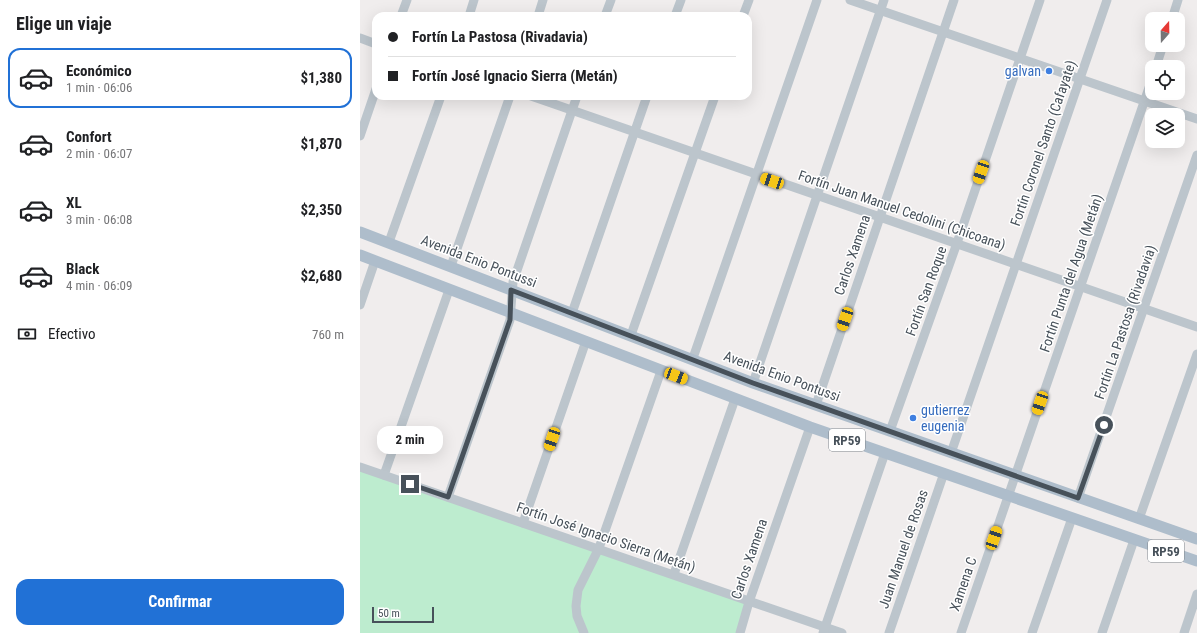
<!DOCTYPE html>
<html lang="es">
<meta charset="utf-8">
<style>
:root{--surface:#fff;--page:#f6f6f6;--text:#202124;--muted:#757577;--line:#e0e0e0;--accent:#2171d6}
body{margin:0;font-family:"Roboto Condensed",sans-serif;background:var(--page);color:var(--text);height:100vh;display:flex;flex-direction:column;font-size:15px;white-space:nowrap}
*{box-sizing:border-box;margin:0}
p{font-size:13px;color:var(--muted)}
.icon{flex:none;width:22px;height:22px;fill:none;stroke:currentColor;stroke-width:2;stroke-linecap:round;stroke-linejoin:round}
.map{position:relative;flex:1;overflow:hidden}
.drawer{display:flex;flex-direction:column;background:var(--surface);width:360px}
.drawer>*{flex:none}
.top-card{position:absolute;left:12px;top:12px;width:380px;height:88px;border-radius:12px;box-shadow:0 4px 16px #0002;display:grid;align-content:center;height:88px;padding:0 16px;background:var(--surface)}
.needle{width:26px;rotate:20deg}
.buttons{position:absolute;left:785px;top:12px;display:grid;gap:8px}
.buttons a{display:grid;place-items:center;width:40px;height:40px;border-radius:8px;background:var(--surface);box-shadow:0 4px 16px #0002;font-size:20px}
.scale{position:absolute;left:12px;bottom:10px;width:62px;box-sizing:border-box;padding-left:4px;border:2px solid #47515a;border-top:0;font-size:11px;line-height:14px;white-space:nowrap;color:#47515a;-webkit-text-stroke:3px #fff;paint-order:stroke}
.end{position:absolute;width:18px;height:18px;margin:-9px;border:5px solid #47515a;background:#fff;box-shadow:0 0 0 2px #fff}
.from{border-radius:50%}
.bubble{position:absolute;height:28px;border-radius:12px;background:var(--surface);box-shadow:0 4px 16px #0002;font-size:13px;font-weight:700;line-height:28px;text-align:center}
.car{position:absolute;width:12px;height:24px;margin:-12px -6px;border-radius:5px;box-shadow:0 0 3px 1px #0007;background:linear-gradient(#f5c518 24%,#345 0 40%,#f5c518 0 76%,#345 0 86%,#f5c518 0)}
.top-card b{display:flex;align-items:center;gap:14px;height:38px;font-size:15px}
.top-card b+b{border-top:1px solid var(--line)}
.top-card i{width:10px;height:10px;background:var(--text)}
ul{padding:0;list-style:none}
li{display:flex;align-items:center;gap:12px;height:60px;margin:0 8px 6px;padding:0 8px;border:2px solid transparent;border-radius:12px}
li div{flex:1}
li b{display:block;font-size:15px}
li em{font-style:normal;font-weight:700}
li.on{border-color:var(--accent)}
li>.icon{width:36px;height:36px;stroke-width:1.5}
h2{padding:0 16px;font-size:18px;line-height:48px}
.pay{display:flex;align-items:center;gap:10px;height:44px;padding:0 16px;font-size:15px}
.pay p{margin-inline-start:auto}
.button{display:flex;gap:8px;margin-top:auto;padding:8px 16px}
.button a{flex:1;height:46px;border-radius:12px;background:var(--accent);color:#fff;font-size:16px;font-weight:700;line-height:46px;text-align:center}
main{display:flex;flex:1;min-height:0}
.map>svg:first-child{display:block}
.green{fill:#bdeccf}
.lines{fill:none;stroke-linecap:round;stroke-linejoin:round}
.minor{stroke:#bcc5cc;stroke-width:9}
.major{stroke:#aebdcb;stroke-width:11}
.route{stroke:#47515a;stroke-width:5}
.shop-dot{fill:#3f7fe0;stroke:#fff;stroke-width:1.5}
.labels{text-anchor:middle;stroke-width:3;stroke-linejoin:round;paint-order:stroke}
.shield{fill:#fff;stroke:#7e858c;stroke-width:1}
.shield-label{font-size:13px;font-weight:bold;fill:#47515a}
.shop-label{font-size:14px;fill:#366cbe;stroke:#fff;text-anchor:end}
.street-label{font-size:14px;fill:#47515a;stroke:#fff}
</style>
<main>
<section class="drawer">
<h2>Elige un viaje</h2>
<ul>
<li class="on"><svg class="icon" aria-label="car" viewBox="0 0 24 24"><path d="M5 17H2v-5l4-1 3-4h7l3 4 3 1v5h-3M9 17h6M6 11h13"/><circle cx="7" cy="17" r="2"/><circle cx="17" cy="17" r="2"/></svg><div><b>Económico</b><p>1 min · 06:06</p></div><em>$1,380</em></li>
<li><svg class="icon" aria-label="car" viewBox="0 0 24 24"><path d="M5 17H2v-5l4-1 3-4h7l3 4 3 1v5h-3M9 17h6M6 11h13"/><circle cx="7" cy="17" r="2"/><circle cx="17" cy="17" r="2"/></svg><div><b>Confort</b><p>2 min · 06:07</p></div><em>$1,870</em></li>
<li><svg class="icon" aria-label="car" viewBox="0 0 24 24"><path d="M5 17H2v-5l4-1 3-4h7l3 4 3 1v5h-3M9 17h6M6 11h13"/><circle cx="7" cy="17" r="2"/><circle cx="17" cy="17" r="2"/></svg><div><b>XL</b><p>3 min · 06:08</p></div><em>$2,350</em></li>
<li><svg class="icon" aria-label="car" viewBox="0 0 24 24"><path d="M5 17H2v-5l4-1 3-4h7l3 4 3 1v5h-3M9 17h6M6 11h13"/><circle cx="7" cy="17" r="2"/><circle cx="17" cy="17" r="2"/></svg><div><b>Black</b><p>4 min · 06:09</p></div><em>$2,680</em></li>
</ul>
<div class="pay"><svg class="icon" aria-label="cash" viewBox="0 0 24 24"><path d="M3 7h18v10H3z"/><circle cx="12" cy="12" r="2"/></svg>Efectivo<p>760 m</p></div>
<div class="button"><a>Confirmar</a></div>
</section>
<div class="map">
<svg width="837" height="633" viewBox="0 0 837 633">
<rect width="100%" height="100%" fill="#f0eded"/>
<polygon class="green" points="0,469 387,603 380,633 0,633"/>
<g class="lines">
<g class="minor">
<polyline points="490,0 837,119"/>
<polyline points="41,16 47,0"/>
<polyline points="109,16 114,0"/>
<polyline points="178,16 183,0"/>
<polyline points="245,16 251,0"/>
<polyline points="315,16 321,0"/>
<polyline points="383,16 389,0"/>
<polyline points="812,19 818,0"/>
<polyline points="0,38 16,44"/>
<polyline points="796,67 803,45"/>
<polyline points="171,96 837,327"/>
<polyline points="0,136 16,89"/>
<polyline points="29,242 81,96"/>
<polyline points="91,266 150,96"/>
<polyline points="0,305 15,261"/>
<polyline points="212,313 287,96"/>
<polyline points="271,335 355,96"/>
<polyline points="333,358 457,0"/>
<polyline points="393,383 524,0"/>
<polyline points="456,405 594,0"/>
<polyline points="530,431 597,243 680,0"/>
<polyline points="591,453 747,0"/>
<polyline points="0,467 482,633"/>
<polyline points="24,475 89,290"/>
<polyline points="88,497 150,320 153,282 217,96"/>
<polyline points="718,498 837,155"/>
<polyline points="779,519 837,354"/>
<polyline points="163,523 226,341"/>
<polyline points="314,574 375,399"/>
<polyline points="224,633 217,616 216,606 218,590 239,548 301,371"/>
<polyline points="380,633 389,602 450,427"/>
<polyline points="463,633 525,453"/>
<polyline points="529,633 584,473"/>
<polyline points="601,633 792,79"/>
<polyline points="672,633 712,518"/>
<polyline points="742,633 774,540"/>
<polyline points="824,633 837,594"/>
</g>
<g class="major">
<polyline points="0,232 393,383 837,539"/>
<polyline points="0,255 450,427 837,561"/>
</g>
</g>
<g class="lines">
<polyline class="route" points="50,484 88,497 150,320 151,290 393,383 718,498 744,425"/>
</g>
<g class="shop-dot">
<circle cx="689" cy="71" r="4"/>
<circle cx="553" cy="418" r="4"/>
</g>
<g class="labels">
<g class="shield">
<rect x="469" y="429" width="36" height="22" rx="3"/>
<rect x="788" y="540" width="36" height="22" rx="3"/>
</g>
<g class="shield-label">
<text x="487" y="445">RP59</text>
<text x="806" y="556">RP59</text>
</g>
<g class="shop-label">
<text x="681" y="76">galvan</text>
<text x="561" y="415" text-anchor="start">gutierrez<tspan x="561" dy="16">eugenia</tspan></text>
</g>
<g class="street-label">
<text transform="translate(683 143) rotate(-71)" y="5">Fortín Coronel Santo (Cafayate)</text>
<text transform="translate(542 210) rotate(19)" y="5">Fortín Juan Manuel Cedolini (Chicoana)</text>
<text transform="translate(492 255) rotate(-71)" y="5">Carlos Xamena</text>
<text transform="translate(119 261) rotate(21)" y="5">Avenida Enio Pontussi</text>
<text transform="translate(711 273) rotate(-71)" y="5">Fortín Punta del Agua (Metán)</text>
<text transform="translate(566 291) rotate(-70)" y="5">Fortín San Roque</text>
<text transform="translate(765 322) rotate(-71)" y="5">Fortín La Pastosa (Rivadavia)</text>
<text transform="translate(422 376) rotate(20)" y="5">Avenida Enio Pontussi</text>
<text transform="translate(246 537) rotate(19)" y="5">Fortín José Ignacio Sierra (Metán)</text>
<text transform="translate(543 549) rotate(-71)" y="5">Juan Manuel de Rosas</text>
<text transform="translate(389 559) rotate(-71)" y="5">Carlos Xamena</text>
<text transform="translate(603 584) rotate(-71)" y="5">Xamena C</text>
</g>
</g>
</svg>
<div class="buttons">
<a><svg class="needle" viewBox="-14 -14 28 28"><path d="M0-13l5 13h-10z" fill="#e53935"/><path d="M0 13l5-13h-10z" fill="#757577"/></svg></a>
<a><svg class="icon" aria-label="locate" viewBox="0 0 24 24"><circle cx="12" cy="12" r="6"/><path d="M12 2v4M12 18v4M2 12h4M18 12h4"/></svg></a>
<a><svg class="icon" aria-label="layers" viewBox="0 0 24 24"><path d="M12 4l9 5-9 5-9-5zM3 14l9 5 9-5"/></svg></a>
</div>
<div class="scale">50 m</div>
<i class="end from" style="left:744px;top:425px"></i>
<i class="end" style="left:50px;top:484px"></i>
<div class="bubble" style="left:17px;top:426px;width:66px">2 min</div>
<i class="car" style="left:621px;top:172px;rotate:199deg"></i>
<i class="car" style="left:412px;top:181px;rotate:289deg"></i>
<i class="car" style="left:485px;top:319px;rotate:199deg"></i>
<i class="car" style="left:316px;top:376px;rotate:111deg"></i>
<i class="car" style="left:680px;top:403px;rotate:199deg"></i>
<i class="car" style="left:192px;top:439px;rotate:199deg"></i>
<i class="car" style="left:634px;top:538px;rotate:19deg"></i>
<div class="top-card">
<b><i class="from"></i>Fortín La Pastosa (Rivadavia)</b>
<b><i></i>Fortín José Ignacio Sierra (Metán)</b>
</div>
</div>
</main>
